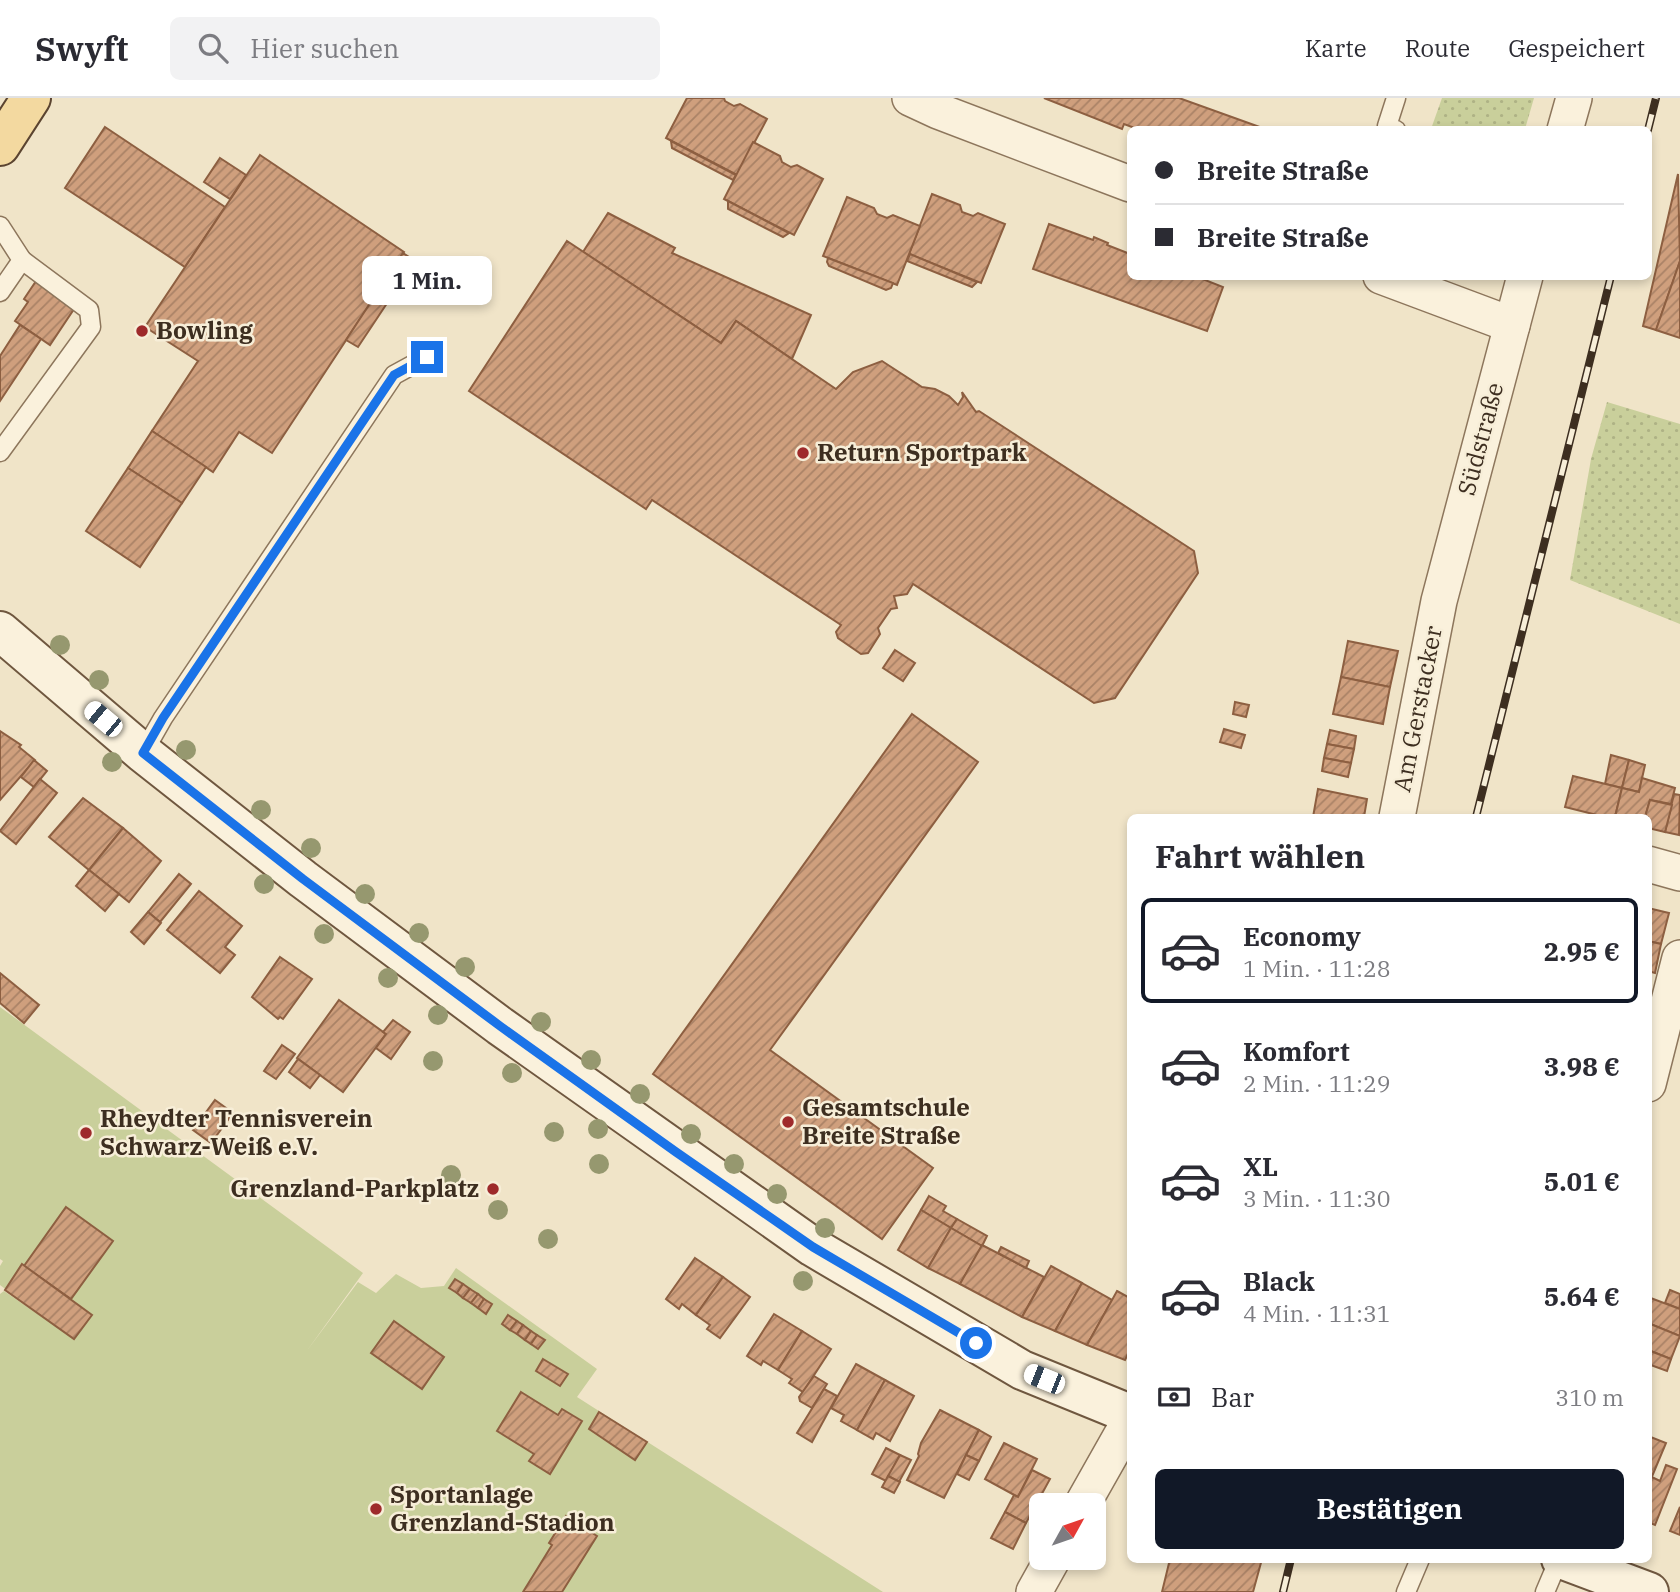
<!DOCTYPE html>
<html lang="de">
<meta charset="utf-8">
<style>
:root{--surface:#fff;--page:#f2f2f3;--text:#2b2b33;--muted:#7c7c81;--line:#e1e1e2;--accent:#111827}
body{margin:0;font-family:"IBM Plex Serif",serif;background:var(--page);color:var(--text);height:100vh;display:flex;flex-direction:column;font-size:26px;white-space:nowrap}
*{box-sizing:border-box;margin:0}
p{font-size:23px;color:var(--muted)}
.icon{flex:none;width:38px;height:38px;fill:none;stroke:currentColor;stroke-width:2;stroke-linecap:round;stroke-linejoin:round}
.map{position:relative;flex:1;overflow:hidden}
.sheet{position:absolute;left:1127px;top:716px;width:525px;height:749px;display:flex;flex-direction:column;background:var(--surface);border-radius:10px;box-shadow:0 4px 10px #0003}
.sheet>*{flex:none}
.guide{position:absolute;left:1127px;top:28px;width:525px;height:154px;border-radius:10px;box-shadow:0 4px 10px #0003;display:grid;align-content:center;height:154px;padding:0 28px;background:var(--surface)}
.needle{width:46px;rotate:50deg}
.controls{position:absolute;left:1029px;top:1395px;display:grid;gap:14px}
.controls a{display:grid;place-items:center;width:77px;height:77px;border-radius:10px;background:var(--surface);box-shadow:0 4px 10px #0003;font-size:35px}
.end{position:absolute;width:32px;height:32px;margin:-16px;border:9px solid #1a73e8;background:#fff;box-shadow:0 0 0 4px #fff}
.from{border-radius:50%}
.bubble{position:absolute;height:49px;border-radius:10px;background:var(--surface);box-shadow:0 4px 10px #0003;font-size:23px;font-weight:800;line-height:49px;text-align:center}
.car{position:absolute;width:21px;height:42px;margin:-21px -10px;border-radius:9px;box-shadow:0 0 5px 2px #0007;background:linear-gradient(#fff 24%,#345 0 40%,#fff 0 76%,#345 0 86%,#fff 0)}
.guide b{display:flex;align-items:center;gap:24px;height:66px;font-size:26px}
.guide b+b{border-top:2px solid var(--line)}
.guide i{width:18px;height:18px;background:var(--text)}
ul{padding:0;list-style:none}
li{display:flex;align-items:center;gap:21px;height:105px;margin:0 14px 10px;padding:0 14px;border:4px solid transparent;border-radius:10px}
li div{flex:1}
li b{display:block;font-size:26px}
li em{font-style:normal;font-weight:800}
li.current{border-color:var(--accent)}
li>.icon{width:63px;height:63px;stroke-width:1.5}
h2{padding:0 28px;font-size:32px;line-height:84px}
.pay{display:flex;align-items:center;gap:18px;height:77px;padding:0 28px;font-size:26px}
.pay p{margin-inline-start:auto}
.cta{display:flex;gap:14px;margin-top:auto;padding:14px 28px}
.cta a{flex:1;height:80px;border-radius:10px;background:var(--accent);color:#fff;font-size:28px;font-weight:800;line-height:80px;text-align:center}
header{display:flex;align-items:center;gap:42px;box-sizing:border-box;height:98px;padding:0 35px;background:var(--surface);border-bottom:2px solid var(--line)}
header strong{font-size:33px}
nav{display:flex;gap:38px;margin-inline-start:auto;font-size:24px}
.search{width:490px;height:63px;background:var(--page);display:flex;align-items:center;gap:18px;box-sizing:border-box;padding:0 24px;border-radius:10px;color:var(--muted);font-size:26px}
.map>svg:first-child{display:block}
.grass{fill:url(#grass-dots)}
.garden{fill:#c9cf9b}
.building{fill:url(#building-hatch);stroke:#8d5f41;stroke-width:2}
.lines{fill:none;stroke-linecap:round;stroke-linejoin:round}
.lane-casing{stroke:#8d765c;stroke-width:21}
.street-casing{stroke:#8d765c;stroke-width:38}
.secondary-casing{stroke:#6f573f;stroke-width:42}
.primary-casing{stroke:#5b4430;stroke-width:42}
.lane{stroke:#faf1dc;stroke-width:18}
.street{stroke:#faf1dc;stroke-width:35}
.secondary{stroke:#faf1dc;stroke-width:38}
.primary{stroke:#f3d9a0;stroke-width:38}
.rail-casing{stroke:#3d2e20;stroke-width:8}
.rail{stroke:#f7eed8;stroke-width:5;stroke-dasharray:16;stroke-linecap:butt}
.tree{fill:#96986f}
.route{stroke:#1a73e8;stroke-width:9}
.poi-dot{fill:#9e2a2b;stroke:#f7eed8;stroke-width:2.5}
.labels{text-anchor:middle;stroke-width:5;stroke-linejoin:round;paint-order:stroke}
.poi-label{font-size:24px;font-weight:bold;fill:#3d2e20;stroke:#f7eed8;text-anchor:start}
.street-label{font-size:24px;fill:#3d2e20;stroke:#f7eed8}
</style>
<header>
<strong>Swyft</strong>
<div class="search"><svg class="icon" aria-label="search" viewBox="0 0 24 24"><circle cx="10" cy="10" r="6"/><path d="M15 15l6 6"/></svg>Hier suchen</div>
<nav><a>Karte</a><a>Route</a><a>Gespeichert</a></nav>
</header>
<div class="map">
<svg width="1680" height="1494" viewBox="0 0 1680 1494">
<defs>
<pattern id="grass-dots" width="8" height="8" patternUnits="userSpaceOnUse" patternTransform="scale(1.75)"><rect width="8" height="8" fill="#c9cf9b"/><path d="M2 2h.1M6 6h.1" fill="none" stroke="#aeb285" stroke-width="1.8" stroke-linecap="round"/></pattern>
<pattern id="building-hatch" width="6" height="6" patternUnits="userSpaceOnUse" patternTransform="scale(1.75)"><rect width="6" height="6" fill="#cf9f7d"/><path d="M-1 1l2-2M0 6l6-6M5 7l2-2" fill="none" stroke="#a98266"/></pattern>
</defs>
<rect width="100%" height="100%" fill="#f0e4c8"/>
<g class="grass">
<polygon points="1442,0 1534,0 1525,31 1431,31"/>
<polygon points="1607,304 1680,326 1680,526 1570,482 1591,361"/>
</g>
<polygon class="garden" points="0,909 363,1175 306,1254 358,1184 376,1195 396,1176 421,1190 444,1188 456,1170 597,1271 577,1299 883,1494 0,1494 0,1196 4,1193 48,1223 0,1187 0,1168 3,1163 0,1161"/>
<g class="building">
<polygon points="687,0 724,0 725,3 734,8 740,6 767,21 737,77 666,40"/>
<polygon points="1044,0 1179,0 1268,32 1140,32 1124,26 1122,31"/>
<polygon points="105,29 225,109 185,169 65,90"/>
<polygon points="671,43 736,77 733,82 672,50"/>
<polygon points="753,44 780,58 782,64 791,69 797,67 823,81 794,137 724,101"/>
<polygon points="260,57 404,154 272,355 239,334 213,374 152,333 198,263 145,229"/>
<polygon points="220,60 246,77 230,101 204,84"/>
<polygon points="1678,76 1680,163 1656,232 1643,228"/>
<polygon points="932,96 960,107 962,114 973,118 978,115 1005,126 981,185 909,156"/>
<polygon points="847,99 874,110 877,116 887,120 893,117 920,128 897,187 823,158"/>
<polygon points="728,103 789,135 783,139 728,111"/>
<polygon points="608,115 675,150 672,155 811,217 792,261 736,223 721,245 583,154"/>
<polygon points="1049,126 1093,142 1094,139 1108,145 1107,147 1130,156 1130,178 1195,178 1223,189 1207,233 1033,171"/>
<polygon points="567,143 721,245 736,223 836,291 853,274 882,263 922,289 935,291 949,298 958,307 963,299 962,294 976,314 979,313 1194,453 1198,475 1115,600 1094,605 913,486 907,496 894,498 897,510 891,511 878,530 880,536 868,555 861,556 838,540 836,534 841,527 652,402 646,411 469,293"/>
<polygon points="403,155 415,163 358,249 346,242"/>
<polygon points="910,156 977,184 972,189 907,163"/>
<polygon points="828,160 893,185 891,190 886,192 829,168 827,164"/>
<polygon points="1680,163 1680,240 1656,232"/>
<polygon points="38,180 78,205 50,247 15,223 28,204 24,201"/>
<polygon points="20,227 41,241 0,303 0,258"/>
<polygon points="152,333 206,369 182,405 128,370"/>
<polygon points="128,370 182,405 140,469 86,433"/>
<polygon points="1348,543 1398,553 1390,589 1341,579"/>
<polygon points="895,552 915,565 903,583 883,570"/>
<polygon points="1341,579 1390,589 1383,626 1333,616"/>
<polygon points="1235,604 1249,607 1246,619 1233,616"/>
<polygon points="912,616 978,664 770,952 933,1070 882,1141 653,976"/>
<polygon points="1224,631 1245,637 1241,650 1220,644"/>
<polygon points="1330,632 1356,638 1354,651 1327,646"/>
<polygon points="0,633 21,647 19,649 35,662 0,702"/>
<polygon points="1327,646 1354,651 1351,665 1324,660"/>
<polygon points="1611,657 1629,662 1622,690 1605,686"/>
<polygon points="1324,660 1351,665 1348,679 1322,673"/>
<polygon points="34,662 47,673 34,689 21,679"/>
<polygon points="1629,662 1645,667 1639,694 1622,690"/>
<polygon points="1573,678 1622,690 1615,719 1605,719 1565,709"/>
<polygon points="1642,680 1675,690 1671,706 1650,702 1645,719 1615,719 1622,690 1639,694"/>
<polygon points="40,681 57,695 16,746 0,733"/>
<polygon points="1318,691 1367,701 1364,719 1313,719"/>
<polygon points="1674,696 1680,697 1679,737 1665,734"/>
<polygon points="83,700 123,730 89,772 49,739"/>
<polygon points="1650,702 1672,707 1665,734 1648,730 1648,719 1645,719"/>
<polygon points="123,730 161,763 129,804 89,772"/>
<polygon points="89,772 119,796 105,813 76,788"/>
<polygon points="179,776 191,786 160,824 148,814"/>
<polygon points="199,793 242,828 225,849 235,857 220,875 167,832"/>
<polygon points="1648,810 1669,815 1661,846 1648,843"/>
<polygon points="148,814 161,825 144,846 131,834"/>
<polygon points="1648,843 1661,846 1655,875 1648,873"/>
<polygon points="280,859 312,881 283,921 280,919 278,921 252,899"/>
<polygon points="0,875 39,907 24,925 0,905"/>
<polygon points="339,902 386,936 343,994 297,960"/>
<polygon points="393,922 410,934 391,961 376,950 386,936 383,934"/>
<polygon points="282,947 295,956 276,981 264,973"/>
<polygon points="298,961 320,977 310,990 289,974"/>
<polygon points="215,1002 233,1015 211,1045 193,1032"/>
<polygon points="929,1098 946,1108 943,1113 957,1121 951,1130 921,1112"/>
<polygon points="66,1109 113,1143 71,1201 24,1168"/>
<polygon points="921,1112 951,1130 928,1170 898,1152"/>
<polygon points="957,1121 987,1138 982,1148 951,1130"/>
<polygon points="951,1130 982,1148 960,1186 928,1170"/>
<polygon points="982,1147 1044,1179 1022,1219 960,1186"/>
<polygon points="1001,1149 1029,1163 1026,1170 998,1155"/>
<polygon points="695,1160 723,1179 696,1217 682,1206 679,1211 666,1201"/>
<polygon points="22,1166 92,1217 74,1241 5,1192"/>
<polygon points="1051,1168 1082,1185 1055,1233 1022,1219"/>
<polygon points="723,1179 750,1199 720,1240 707,1231 710,1227 696,1217"/>
<polygon points="455,1181 463,1186 457,1195 449,1190"/>
<polygon points="1082,1185 1112,1202 1087,1247 1055,1233"/>
<polygon points="463,1186 470,1191 463,1200 457,1195"/>
<polygon points="470,1191 478,1196 471,1205 463,1200"/>
<polygon points="1670,1192 1680,1196 1680,1211 1665,1205"/>
<polygon points="1117,1193 1130,1200 1130,1252 1125,1262 1087,1247"/>
<polygon points="478,1196 484,1201 478,1210 471,1205"/>
<polygon points="1648,1199 1680,1211 1680,1238 1648,1225"/>
<polygon points="484,1201 492,1206 486,1216 478,1210"/>
<polygon points="774,1216 802,1233 778,1272 763,1263 761,1267 747,1258"/>
<polygon points="508,1217 517,1223 510,1232 502,1226"/>
<polygon points="394,1223 444,1259 422,1291 371,1255"/>
<polygon points="517,1223 523,1227 517,1236 510,1232"/>
<polygon points="1648,1225 1680,1238 1671,1261 1648,1252"/>
<polygon points="523,1227 531,1233 525,1242 517,1236"/>
<polygon points="531,1233 537,1237 531,1246 525,1242"/>
<polygon points="802,1233 831,1251 803,1294 789,1285 792,1281 778,1272"/>
<polygon points="537,1237 545,1242 538,1251 531,1246"/>
<polygon points="1648,1252 1671,1261 1667,1273 1648,1266"/>
<polygon points="543,1261 568,1276 560,1288 536,1273"/>
<polygon points="856,1266 885,1282 857,1332 841,1323 844,1317 831,1310"/>
<polygon points="814,1278 827,1286 812,1310 800,1303 799,1299"/>
<polygon points="885,1282 914,1298 890,1343 876,1335 873,1341 857,1332"/>
<polygon points="824,1291 837,1298 812,1344 797,1335"/>
<polygon points="521,1294 558,1317 562,1311 582,1323 550,1376 529,1363 534,1356 497,1333"/>
<polygon points="940,1312 979,1332 944,1400 907,1382 919,1358 918,1356 921,1345"/>
<polygon points="599,1314 647,1344 635,1362 589,1331"/>
<polygon points="979,1332 991,1339 979,1363 966,1357"/>
<polygon points="1648,1338 1666,1345 1648,1388"/>
<polygon points="1004,1345 1037,1361 1018,1399 985,1381"/>
<polygon points="886,1350 900,1357 886,1383 872,1376"/>
<polygon points="900,1357 911,1362 899,1384 888,1378"/>
<polygon points="966,1357 979,1363 969,1382 957,1376"/>
<polygon points="1666,1367 1677,1371 1655,1427 1648,1424 1648,1388 1652,1379 1660,1383"/>
<polygon points="1032,1372 1050,1381 1026,1425 1005,1414 1014,1397 1018,1399"/>
<polygon points="888,1378 900,1384 894,1395 882,1389"/>
<polygon points="1680,1409 1680,1437 1670,1433"/>
<polygon points="1005,1414 1026,1425 1013,1451 991,1440"/>
<polygon points="566,1418 597,1438 562,1494 523,1494 552,1447 549,1445"/>
<polygon points="1170,1461 1262,1461 1253,1494 1162,1494"/>
</g>
<g class="lines">
<g class="lane-casing">
<g id="lane">
<polyline points="1396,32 1387,28 1396,0"/>
<polyline points="0,128 22,162 0,194"/>
<polyline points="0,354 91,229 89,212 22,162"/>
<polyline points="143,655 163,620 394,277 427,259"/>
<polyline points="1406,1494 1420,1461"/>
<polyline points="1545,1494 1559,1461"/>
</g>
</g>
<g class="street-casing">
<g id="street">
<polyline points="910,0 938,13 1130,86"/>
<polyline points="1565,32 1574,0"/>
<polyline points="1381,178 1512,227"/>
<polyline points="1397,719 1439,503 1525,178"/>
<polyline points="1648,766 1680,775"/>
<polyline points="1648,986 1680,860"/>
<polyline points="1082,1407 1130,1322"/>
<polyline points="1034,1494 1053,1460"/>
</g>
</g>
<g class="secondary-casing">
<g id="secondary">
<polyline points="0,533 143,655 303,781 500,928 813,1149 1022,1272 1130,1316"/>
<polyline points="1561,1461 1649,1494"/>
</g>
</g>
<g class="primary-casing">
<polyline id="primary" points="0,48 31,0"/>
</g>
<use href="#lane" class="lane"/>
<use href="#street" class="street"/>
<use href="#secondary" class="secondary"/>
<use href="#primary" class="primary"/>
<g class="rail-casing">
<g id="rail">
<polyline points="1648,32 1656,0"/>
<polyline points="1476,719 1611,178"/>
<polyline points="1283,1494 1291,1461"/>
</g>
</g>
<use href="#rail" class="rail"/>
</g>
<g class="tree">
<circle cx="60" cy="547" r="10"/>
<circle cx="99" cy="582" r="10"/>
<circle cx="186" cy="652" r="10"/>
<circle cx="112" cy="664" r="10"/>
<circle cx="261" cy="712" r="10"/>
<circle cx="311" cy="750" r="10"/>
<circle cx="264" cy="786" r="10"/>
<circle cx="365" cy="796" r="10"/>
<circle cx="419" cy="835" r="10"/>
<circle cx="324" cy="836" r="10"/>
<circle cx="465" cy="869" r="10"/>
<circle cx="388" cy="880" r="10"/>
<circle cx="438" cy="917" r="10"/>
<circle cx="541" cy="924" r="10"/>
<circle cx="591" cy="962" r="10"/>
<circle cx="433" cy="963" r="10"/>
<circle cx="512" cy="975" r="10"/>
<circle cx="640" cy="996" r="10"/>
<circle cx="598" cy="1031" r="10"/>
<circle cx="554" cy="1034" r="10"/>
<circle cx="691" cy="1036" r="10"/>
<circle cx="599" cy="1066" r="10"/>
<circle cx="734" cy="1066" r="10"/>
<circle cx="451" cy="1077" r="10"/>
<circle cx="777" cy="1096" r="10"/>
<circle cx="498" cy="1112" r="10"/>
<circle cx="825" cy="1130" r="10"/>
<circle cx="548" cy="1141" r="10"/>
<circle cx="803" cy="1183" r="10"/>
</g>
<g class="lines">
<polyline class="route" points="427,259 394,277 163,620 143,655 303,781 500,928 676,1054 813,1149 976,1245"/>
</g>
<g class="poi-dot">
<circle cx="142" cy="233" r="7"/>
<circle cx="803" cy="355" r="7"/>
<circle cx="788" cy="1024" r="7"/>
<circle cx="86" cy="1035" r="7"/>
<circle cx="493" cy="1091" r="7"/>
<circle cx="376" cy="1411" r="7"/>
</g>
<g class="labels">
<g class="poi-label">
<text x="156" y="241">Bowling</text>
<text x="817" y="363">Return Sportpark</text>
<text x="802" y="1018">Gesamtschule<tspan x="802" dy="28">Breite Straße</tspan></text>
<text x="100" y="1029">Rheydter Tennisverein<tspan x="100" dy="28">Schwarz-Weiß e.V.</tspan></text>
<text x="479" y="1099" text-anchor="end">Grenzland-Parkplatz</text>
<text x="390" y="1405">Sportanlage<tspan x="390" dy="28">Grenzland-Stadion</tspan></text>
</g>
<g class="street-label">
<text transform="translate(1481 341) rotate(-75)" y="8">Südstraße</text>
<text transform="translate(1418 611) rotate(-79)" y="8">Am Gerstacker</text>
</g>
</g>
</svg>
<div class="controls">
<a><svg class="needle" viewBox="-14 -14 28 28"><path d="M0-13l5 13h-10z" fill="#e53935"/><path d="M0 13l5-13h-10z" fill="#7c7c81"/></svg></a>
</div>
<i class="end from" style="left:976px;top:1245px"></i>
<i class="end" style="left:427px;top:259px"></i>
<div class="bubble" style="left:362px;top:158px;width:130px">1 Min.</div>
<i class="car" style="left:103px;top:621px;rotate:310deg"></i>
<i class="car" style="left:1044px;top:1281px;rotate:292deg"></i>
<div class="guide">
<b><i class="from"></i>Breite Straße</b>
<b><i></i>Breite Straße</b>
</div>
<section class="sheet">
<h2>Fahrt wählen</h2>
<ul>
<li class="current"><svg class="icon" aria-label="car" viewBox="0 0 24 24"><path d="M5 17H2v-5l4-1 3-4h7l3 4 3 1v5h-3M9 17h6M6 11h13"/><circle cx="7" cy="17" r="2"/><circle cx="17" cy="17" r="2"/></svg><div><b>Economy</b><p>1 Min. · 11:28</p></div><em>2.95 €</em></li>
<li><svg class="icon" aria-label="car" viewBox="0 0 24 24"><path d="M5 17H2v-5l4-1 3-4h7l3 4 3 1v5h-3M9 17h6M6 11h13"/><circle cx="7" cy="17" r="2"/><circle cx="17" cy="17" r="2"/></svg><div><b>Komfort</b><p>2 Min. · 11:29</p></div><em>3.98 €</em></li>
<li><svg class="icon" aria-label="car" viewBox="0 0 24 24"><path d="M5 17H2v-5l4-1 3-4h7l3 4 3 1v5h-3M9 17h6M6 11h13"/><circle cx="7" cy="17" r="2"/><circle cx="17" cy="17" r="2"/></svg><div><b>XL</b><p>3 Min. · 11:30</p></div><em>5.01 €</em></li>
<li><svg class="icon" aria-label="car" viewBox="0 0 24 24"><path d="M5 17H2v-5l4-1 3-4h7l3 4 3 1v5h-3M9 17h6M6 11h13"/><circle cx="7" cy="17" r="2"/><circle cx="17" cy="17" r="2"/></svg><div><b>Black</b><p>4 Min. · 11:31</p></div><em>5.64 €</em></li>
</ul>
<div class="pay"><svg class="icon" aria-label="cash" viewBox="0 0 24 24"><path d="M3 7h18v10H3z"/><circle cx="12" cy="12" r="2"/></svg>Bar<p>310 m</p></div>
<div class="cta"><a>Bestätigen</a></div>
</section>
</div>
